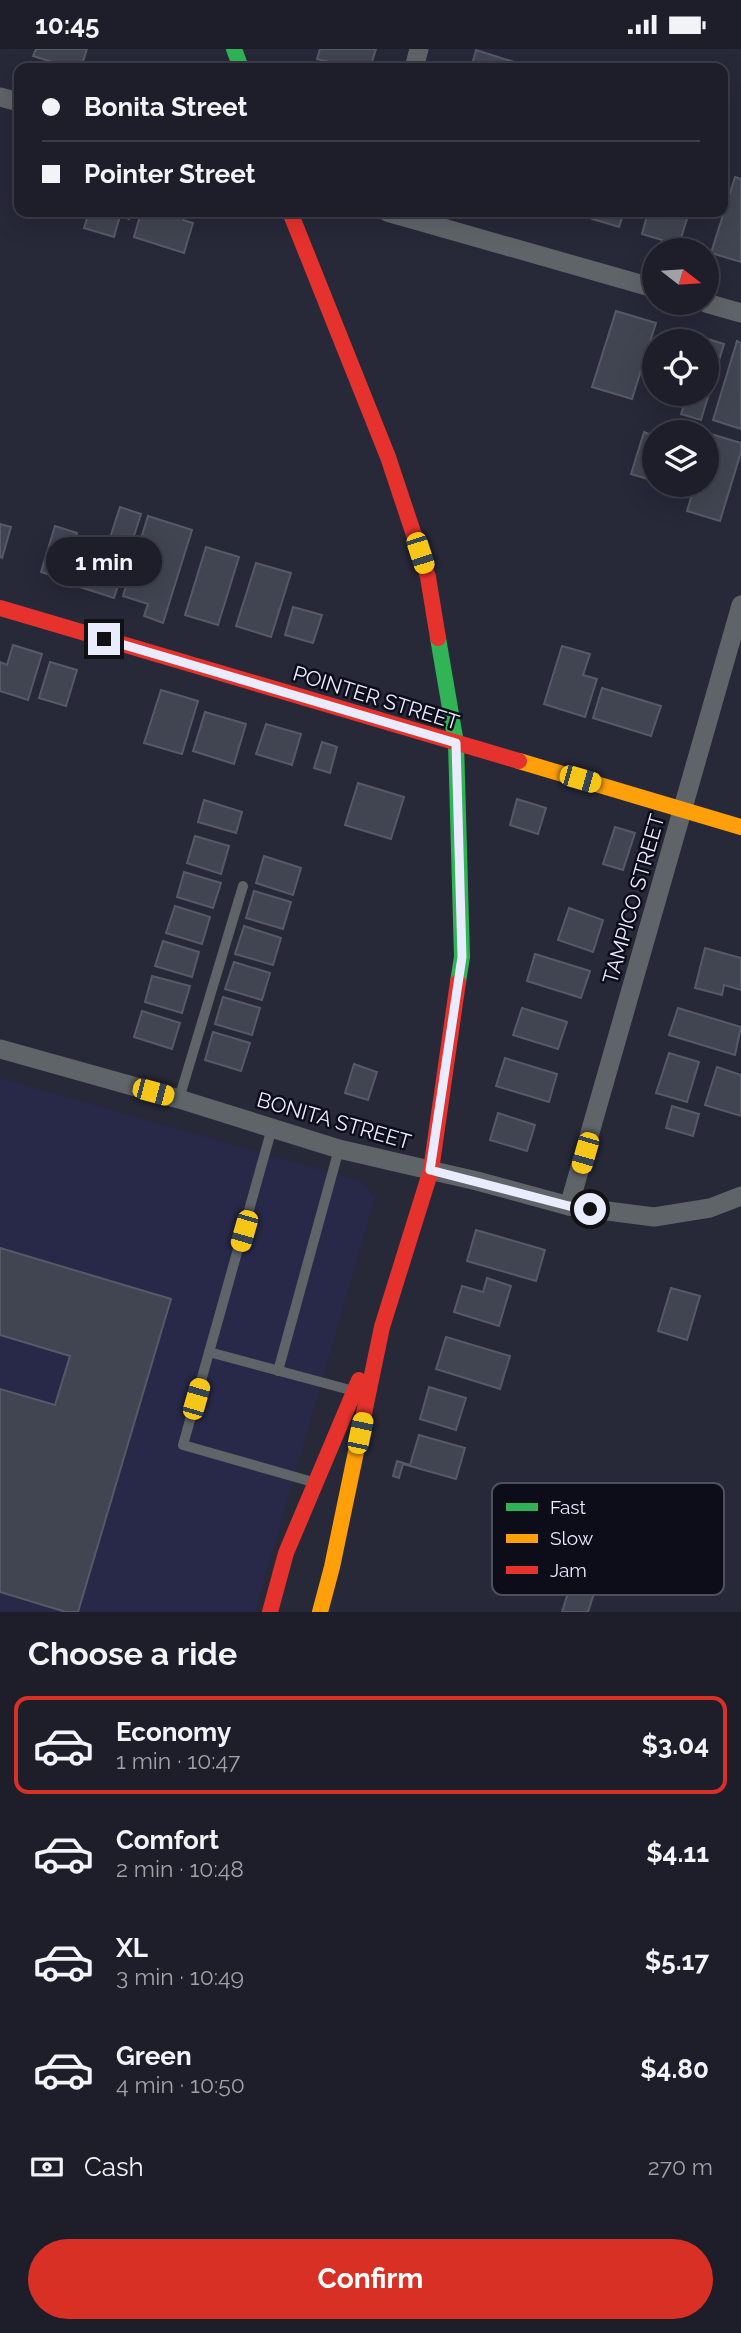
<!DOCTYPE html>
<meta charset="utf-8">
<style>
:root{--surface:#1d1e2a;--page:#2a2b36;--text:#f1f3f6;--muted:#a0a2a8;--line:#3b3c47;--accent:#d93025}
body{margin:0;font-family:Raleway,sans-serif;background:var(--page);color:var(--text);height:100vh;display:flex;flex-direction:column;font-size:26px;white-space:nowrap}
*{box-sizing:border-box;margin:0}
p{font-size:23px;color:var(--muted)}
.icon{flex:none;width:38px;height:38px;fill:none;stroke:currentColor;stroke-width:2;stroke-linecap:round;stroke-linejoin:round}
.map{position:relative;height:1563px;overflow:hidden}
.drawer{display:flex;flex-direction:column;background:var(--surface);flex:1}
.drawer>*{flex:none}
.banner{position:absolute;left:14px;top:14px;width:714px;height:154px;border-radius:14px;box-shadow:0 7px 28px #0002,0 0 0 2px var(--line);display:grid;align-content:center;height:154px;padding:0 28px;background:var(--surface)}
.needle{width:46px;rotate:107deg}
.buttons{position:absolute;left:642px;top:189px;display:grid;gap:14px}
.buttons a{display:grid;place-items:center;width:77px;height:77px;border-radius:50%;background:var(--surface);box-shadow:0 7px 28px #0002,0 0 0 2px var(--line);font-size:35px}
.end{position:absolute;width:32px;height:32px;margin:-16px;border:9px solid #e9ebfe;background:#111;box-shadow:0 0 0 4px #111}
.from{border-radius:50%}
.bubble{position:absolute;height:49px;border-radius:24px;background:var(--surface);box-shadow:0 7px 28px #0002,0 0 0 2px var(--line);font-size:23px;font-weight:700;line-height:49px;text-align:center}
.car{position:absolute;width:21px;height:42px;margin:-21px -10px;border-radius:9px;box-shadow:0 0 5px 2px #0007;background:linear-gradient(#f5c518 24%,#345 0 40%,#f5c518 0 76%,#345 0 86%,#f5c518 0)}
.banner b{display:flex;align-items:center;gap:24px;height:66px;font-size:26px}
.banner b+b{border-top:2px solid var(--line)}
.banner i{width:18px;height:18px;background:var(--text)}
ul{padding:0;list-style:none}
li{display:flex;align-items:center;gap:21px;height:98px;margin:0 14px 10px;padding:0 14px;border:4px solid transparent;border-radius:14px}
li div{flex:1}
li b{display:block;font-size:26px}
li em{font-style:normal;font-weight:700}
li.on{border-color:var(--accent)}
li>.icon{width:63px;height:63px;stroke-width:1.5}
h2{padding:0 28px;font-size:32px;line-height:84px}
.pay{display:flex;align-items:center;gap:18px;height:77px;padding:0 28px;font-size:26px}
.pay p{margin-inline-start:auto}
.action{display:flex;gap:14px;margin-top:auto;padding:14px 28px}
.action a{flex:1;height:80px;border-radius:42px;background:var(--accent);color:#fff;font-size:28px;font-weight:700;line-height:80px;text-align:center}
.status{display:flex;justify-content:space-between;align-items:center;height:49px;padding:0 35px;background:var(--surface);direction:ltr}
.status svg{height:19px;fill:currentColor}
.map>svg:first-child{display:block}
.built{fill:#282949}
.building{fill:#414551;stroke:#565a66;stroke-width:2}
.lines{fill:none;stroke-linecap:round;stroke-linejoin:round}
.lane{stroke:#5f6468;stroke-width:10}
.street{stroke:#5f6468;stroke-width:19}
.fast{stroke:#30b455;stroke-width:16}
.slow{stroke:#ff9f0a;stroke-width:16}
.jam{stroke:#e5322d;stroke-width:16}
.route{stroke:#e9ebfe;stroke-width:9}
.labels{text-anchor:middle;stroke-width:5;stroke-linejoin:round;paint-order:stroke}
.street-label{font-size:21px;fill:#e9ebfe;stroke:#0c0d19}
.key{fill:#0c0d19;stroke:#4e505e;stroke-width:2}
.key-label{font-size:19px;fill:#e9ebfe}
</style>
<div class="status"><b>10:45</b><svg viewBox="0 0 49 12"><path d="M0 12V9h3v3zM5 12V6h3v6zM10 12V3h3v9zM15 12V0h3v12zM26 1h20v11H26zM47 4h2v5h-2z"/></svg></div>
<div class="map">
<svg width="741" height="1563" viewBox="0 0 741 1563">
<rect width="100%" height="100%" fill="#272838"/>
<polygon class="built" points="0,1029 360,1132 375,1148 255,1563 0,1563"/>
<g class="building">
<polygon points="36,0 87,0 81,19 72,19 33,7"/>
<polygon points="320,0 376,0 370,19 351,19 317,10"/>
<polygon points="476,1 530,18 530,19 471,19"/>
<polygon points="735,128 741,130 741,213 711,204"/>
<polygon points="89,163 131,163 129,170 120,167 114,188 84,179"/>
<polygon points="141,163 185,163 183,171 193,174 184,204 134,188"/>
<polygon points="584,163 624,163 619,178 583,167"/>
<polygon points="648,163 689,163 679,196 642,185"/>
<polygon points="616,262 656,274 632,350 592,338"/>
<polygon points="688,284 724,295 701,371 681,365 686,350 669,345 707,345 707,292 685,292"/>
<polygon points="737,292 741,294 741,380 713,371"/>
<polygon points="644,383 654,387 654,432 631,425"/>
<polygon points="711,385 741,394 741,403 720,472 687,462 695,436 707,436 707,396"/>
<polygon points="120,458 141,465 114,549 80,538 95,491 108,495"/>
<polygon points="148,467 192,481 163,574 144,567 148,555 123,547"/>
<polygon points="0,475 11,478 2,509 0,508"/>
<polygon points="55,477 77,484 63,530 41,523"/>
<polygon points="206,498 239,508 218,576 185,566"/>
<polygon points="256,514 291,524 271,588 236,577"/>
<polygon points="293,558 322,566 313,594 285,586"/>
<polygon points="13,596 42,605 28,651 0,642 0,613 7,616"/>
<polygon points="562,597 590,605 583,626 597,630 585,668 544,655"/>
<polygon points="50,613 77,621 66,657 39,649"/>
<polygon points="602,639 661,657 651,687 593,669"/>
<polygon points="161,641 198,652 182,705 144,694"/>
<polygon points="205,663 246,675 234,715 193,702"/>
<polygon points="266,675 301,685 292,716 256,705"/>
<polygon points="322,693 337,698 330,724 314,719"/>
<polygon points="358,734 404,748 391,790 345,776"/>
<polygon points="517,750 546,759 538,785 510,776"/>
<polygon points="204,751 242,763 236,784 198,773"/>
<polygon points="615,778 635,784 623,821 603,815"/>
<polygon points="195,787 229,797 221,825 187,814"/>
<polygon points="264,807 301,819 293,846 256,834"/>
<polygon points="184,823 221,834 213,859 177,848"/>
<polygon points="254,842 291,853 283,880 246,869"/>
<polygon points="175,857 210,868 202,895 166,884"/>
<polygon points="569,859 603,871 593,903 558,891"/>
<polygon points="244,877 281,889 273,916 235,905"/>
<polygon points="163,892 199,903 192,928 155,917"/>
<polygon points="705,899 741,909 741,941 724,936 722,946 695,939"/>
<polygon points="535,905 590,922 581,949 527,932"/>
<polygon points="234,913 270,924 262,951 225,940"/>
<polygon points="152,927 190,937 182,964 145,953"/>
<polygon points="223,948 260,959 252,986 215,975"/>
<polygon points="522,959 567,973 558,1000 513,986"/>
<polygon points="678,959 741,978 735,1006 669,986"/>
<polygon points="142,962 180,974 172,1000 134,988"/>
<polygon points="213,983 250,994 241,1022 205,1011"/>
<polygon points="669,1004 699,1013 687,1053 656,1044"/>
<polygon points="505,1009 557,1025 549,1053 496,1037"/>
<polygon points="354,1015 377,1023 368,1051 345,1044"/>
<polygon points="717,1018 741,1026 741,1067 705,1056"/>
<polygon points="672,1057 699,1065 693,1087 666,1079"/>
<polygon points="498,1064 535,1076 527,1102 490,1091"/>
<polygon points="476,1181 545,1201 536,1232 467,1212"/>
<polygon points="0,1199 171,1250 78,1563 66,1563 0,1543 0,1340 55,1356 70,1307 0,1286"/>
<polygon points="487,1229 511,1237 499,1277 454,1263 462,1237 483,1243"/>
<polygon points="671,1239 700,1247 687,1291 658,1282"/>
<polygon points="446,1288 510,1307 500,1340 436,1320"/>
<polygon points="429,1338 466,1349 456,1381 420,1370"/>
<polygon points="419,1386 465,1399 456,1430 403,1415 399,1429 393,1427 397,1412 410,1416"/>
<polygon points="572,1531 596,1538 588,1563 562,1563"/>
</g>
<g class="lines">
<g class="lane">
<polyline points="179,1050 243,837"/>
<polyline points="272,1079 183,1396 313,1433"/>
<polyline points="209,1303 354,1342"/>
<polyline points="278,1322 339,1100"/>
</g>
<g class="street">
<polyline points="414,19 419,0"/>
<polyline points="0,48 19,53"/>
<polyline points="387,163 654,239"/>
<polyline points="706,254 741,264"/>
<polyline points="0,1000 179,1050 339,1100 477,1132 569,1157 654,1168 710,1159 741,1147"/>
<polyline points="569,1157 741,556"/>
</g>
<g class="fast">
<polyline points="234,0 241,19"/>
<polyline points="438,589 456,694 462,908 458,933"/>
</g>
<g class="slow">
<polyline points="519,712 741,778"/>
<polyline points="320,1563 332,1518 362,1374"/>
</g>
<g class="jam">
<polyline points="290,163 388,408 428,528 438,589"/>
<polyline points="0,559 519,712"/>
<polyline points="362,1374 382,1278 431,1121 458,933"/>
<polyline points="270,1563 286,1504 359,1331"/>
</g>
</g>
<g class="lines">
<polyline class="route" points="104,590 456,694 462,908 430,1121 569,1157 590,1160"/>
</g>
<g class="labels">
<g class="street-label">
<text transform="translate(376 649) rotate(17)" y="7">POINTER STREET</text>
<text transform="translate(634 850) rotate(-74)" y="7">TAMPICO STREET</text>
<text transform="translate(334 1072) rotate(16)" y="7">BONITA STREET</text>
</g>
</g>
<rect x="492" y="1434" width="232" height="112" rx="10" class="key"/>
<rect x="506" y="1454" width="32" height="8" fill="#30b455"/>
<rect x="506" y="1485" width="32" height="9" fill="#ff9f0a"/>
<rect x="506" y="1517" width="32" height="8" fill="#e5322d"/>
<g class="key-label">
<text x="550" y="1465">Fast</text>
<text x="550" y="1496">Slow</text>
<text x="550" y="1528">Jam</text>
</g>
</svg>
<div class="buttons">
<a><svg class="needle" viewBox="-14 -14 28 28"><path d="M0-13l5 13h-10z" fill="#e53935"/><path d="M0 13l5-13h-10z" fill="#a0a2a8"/></svg></a>
<a><svg class="icon" aria-label="locate" viewBox="0 0 24 24"><circle cx="12" cy="12" r="6"/><path d="M12 2v4M12 18v4M2 12h4M18 12h4"/></svg></a>
<a><svg class="icon" aria-label="layers" viewBox="0 0 24 24"><path d="M12 4l9 5-9 5-9-5zM3 14l9 5 9-5"/></svg></a>
</div>
<i class="end from" style="left:590px;top:1160px"></i>
<i class="end" style="left:104px;top:590px"></i>
<div class="bubble" style="left:46px;top:488px;width:116px">1 min</div>
<i class="car" style="left:420px;top:504px;rotate:162deg"></i>
<i class="car" style="left:580px;top:730px;rotate:106deg"></i>
<i class="car" style="left:153px;top:1043px;rotate:105deg"></i>
<i class="car" style="left:585px;top:1104px;rotate:196deg"></i>
<i class="car" style="left:244px;top:1182px;rotate:196deg"></i>
<i class="car" style="left:196px;top:1350px;rotate:16deg"></i>
<i class="car" style="left:360px;top:1384px;rotate:12deg"></i>
<div class="banner">
<b><i class="from"></i>Bonita Street</b>
<b><i></i>Pointer Street</b>
</div>
</div>
<section class="drawer">
<h2>Choose a ride</h2>
<ul>
<li class="on"><svg class="icon" aria-label="car" viewBox="0 0 24 24"><path d="M5 17H2v-5l4-1 3-4h7l3 4 3 1v5h-3M9 17h6M6 11h13"/><circle cx="7" cy="17" r="2"/><circle cx="17" cy="17" r="2"/></svg><div><b>Economy</b><p>1 min · 10:47</p></div><em>$3.04</em></li>
<li><svg class="icon" aria-label="car" viewBox="0 0 24 24"><path d="M5 17H2v-5l4-1 3-4h7l3 4 3 1v5h-3M9 17h6M6 11h13"/><circle cx="7" cy="17" r="2"/><circle cx="17" cy="17" r="2"/></svg><div><b>Comfort</b><p>2 min · 10:48</p></div><em>$4.11</em></li>
<li><svg class="icon" aria-label="car" viewBox="0 0 24 24"><path d="M5 17H2v-5l4-1 3-4h7l3 4 3 1v5h-3M9 17h6M6 11h13"/><circle cx="7" cy="17" r="2"/><circle cx="17" cy="17" r="2"/></svg><div><b>XL</b><p>3 min · 10:49</p></div><em>$5.17</em></li>
<li><svg class="icon" aria-label="car" viewBox="0 0 24 24"><path d="M5 17H2v-5l4-1 3-4h7l3 4 3 1v5h-3M9 17h6M6 11h13"/><circle cx="7" cy="17" r="2"/><circle cx="17" cy="17" r="2"/></svg><div><b>Green</b><p>4 min · 10:50</p></div><em>$4.80</em></li>
</ul>
<div class="pay"><svg class="icon" aria-label="cash" viewBox="0 0 24 24"><path d="M3 7h18v10H3z"/><circle cx="12" cy="12" r="2"/></svg>Cash<p>270 m</p></div>
<div class="action"><a>Confirm</a></div>
</section>
